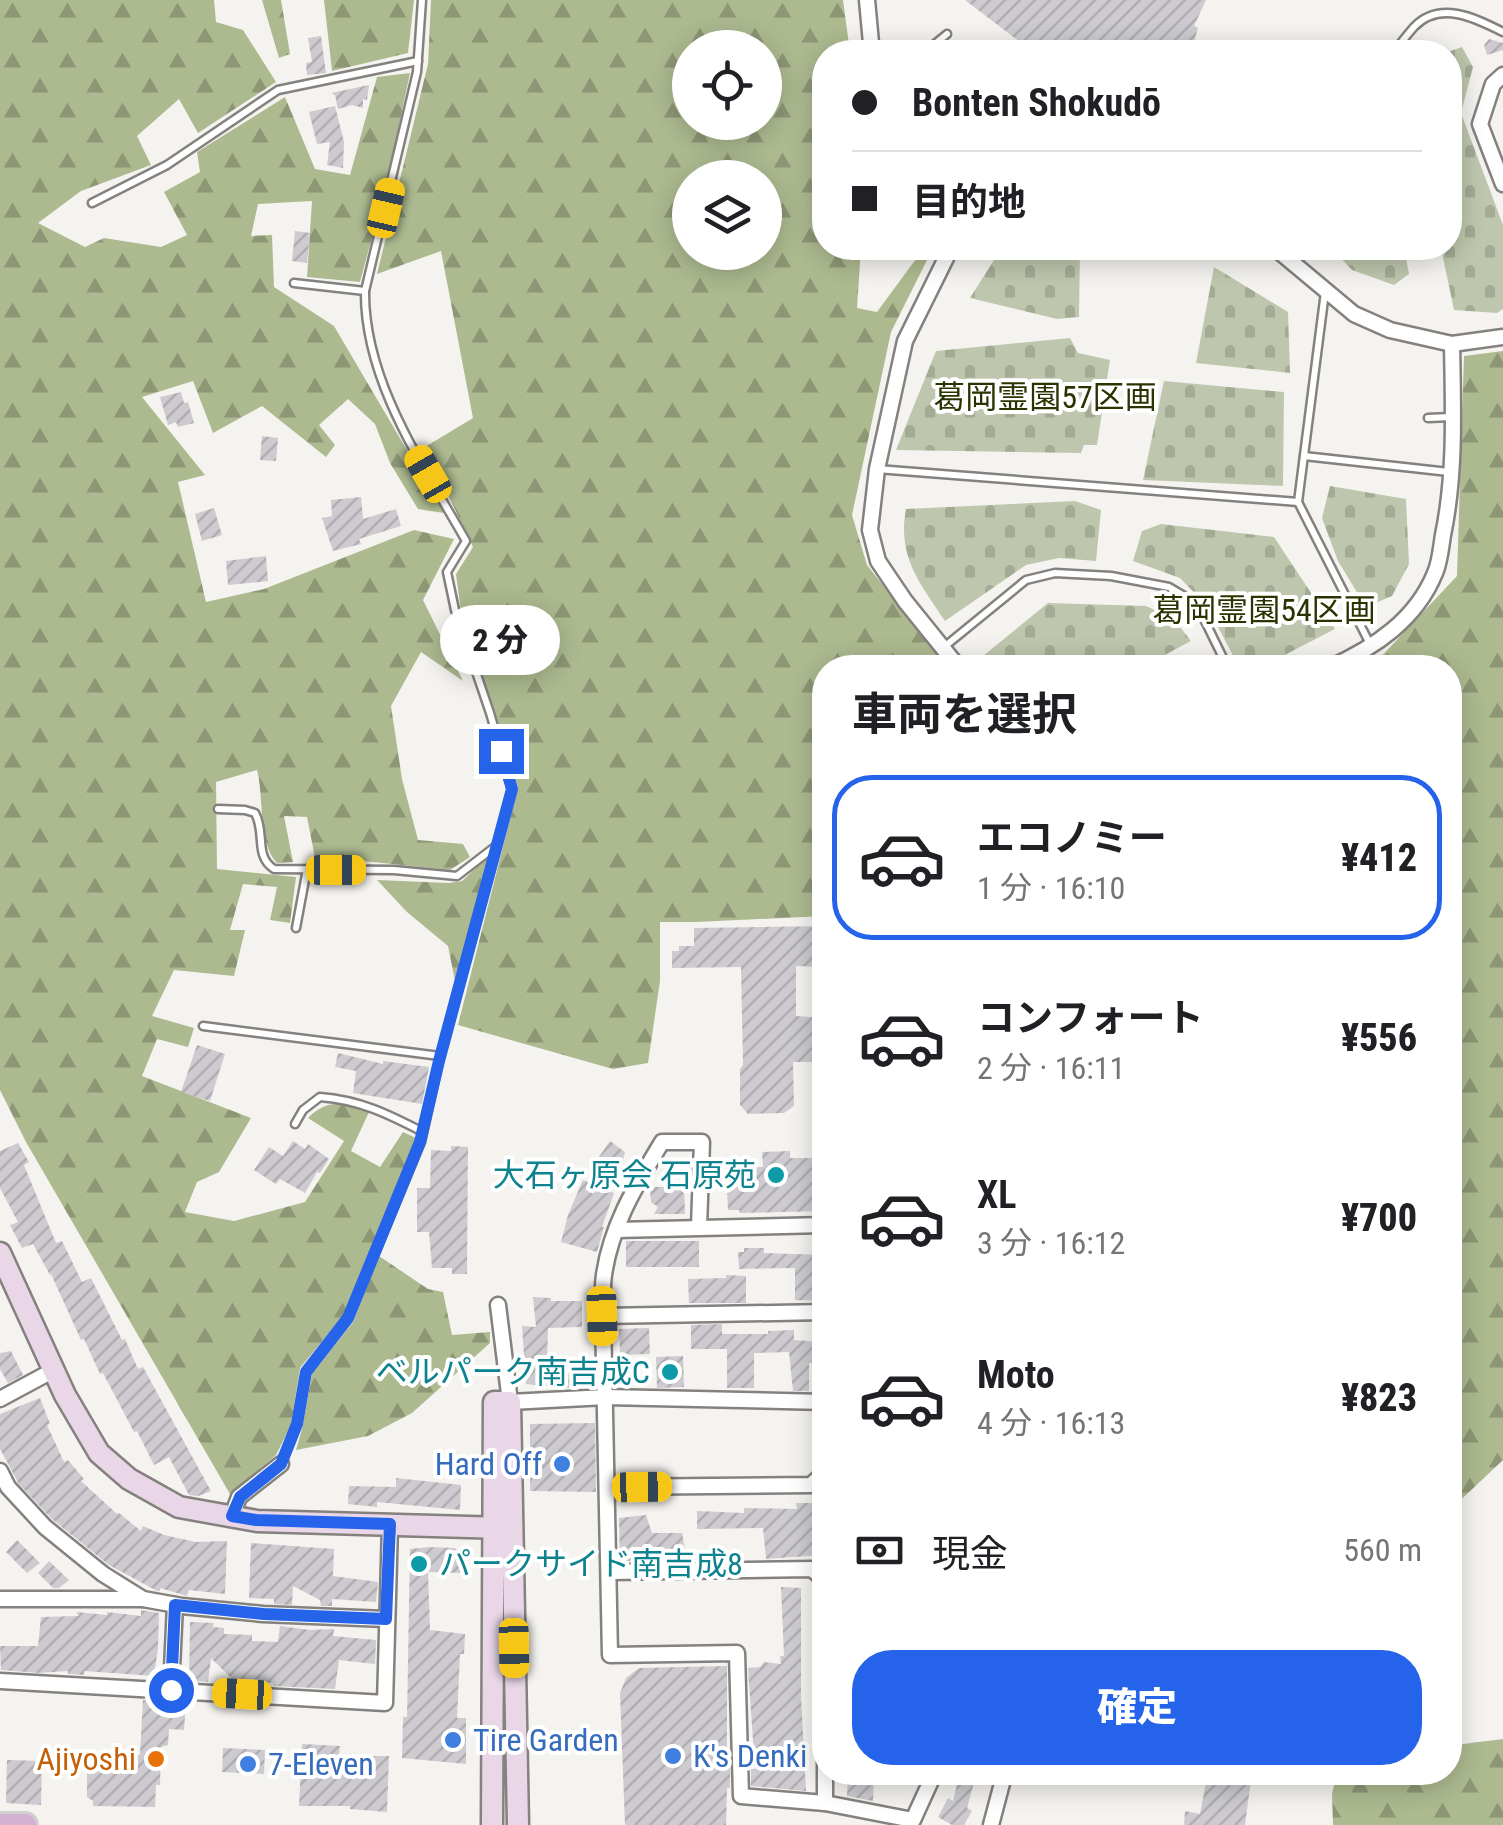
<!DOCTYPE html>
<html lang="ja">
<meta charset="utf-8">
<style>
:root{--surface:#fff;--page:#f2f2f2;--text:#202124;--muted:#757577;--line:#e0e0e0;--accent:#2563eb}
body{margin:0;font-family:"Roboto Condensed","Noto Sans JP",sans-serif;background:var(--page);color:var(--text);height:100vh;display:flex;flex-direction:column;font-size:38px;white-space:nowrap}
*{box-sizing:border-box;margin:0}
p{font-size:32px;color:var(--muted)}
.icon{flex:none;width:55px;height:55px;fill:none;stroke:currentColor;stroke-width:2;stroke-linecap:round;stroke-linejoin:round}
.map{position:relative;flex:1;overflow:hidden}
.sheet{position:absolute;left:812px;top:655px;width:650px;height:1130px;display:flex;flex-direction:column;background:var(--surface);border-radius:40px;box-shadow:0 5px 25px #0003}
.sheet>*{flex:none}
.top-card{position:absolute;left:812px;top:40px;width:650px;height:220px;border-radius:40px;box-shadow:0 5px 25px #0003;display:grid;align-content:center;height:220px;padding:0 40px;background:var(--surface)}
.buttons{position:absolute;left:672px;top:30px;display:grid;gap:20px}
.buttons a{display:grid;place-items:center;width:110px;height:110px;border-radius:50%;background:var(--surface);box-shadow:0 5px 25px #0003;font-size:50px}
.end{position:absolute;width:45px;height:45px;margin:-22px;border:12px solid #2563eb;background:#fff;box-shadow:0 0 0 5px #fff}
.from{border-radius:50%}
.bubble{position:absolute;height:70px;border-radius:35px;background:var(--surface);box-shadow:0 5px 25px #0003;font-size:32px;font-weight:800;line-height:70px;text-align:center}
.car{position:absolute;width:30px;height:60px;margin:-30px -15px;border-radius:12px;box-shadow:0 0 8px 2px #0007;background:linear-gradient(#f5c518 24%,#345 0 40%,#f5c518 0 76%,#345 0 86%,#f5c518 0)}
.top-card b{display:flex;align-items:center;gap:35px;height:95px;font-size:38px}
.top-card b+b{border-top:2px solid var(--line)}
.top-card i{width:25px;height:25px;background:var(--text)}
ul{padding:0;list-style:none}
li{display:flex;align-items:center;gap:30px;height:165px;margin:0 20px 15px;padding:0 20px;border:5px solid transparent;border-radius:40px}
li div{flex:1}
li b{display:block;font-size:38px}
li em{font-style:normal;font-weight:800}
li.selected{border-color:var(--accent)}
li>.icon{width:90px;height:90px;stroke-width:1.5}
h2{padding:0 40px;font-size:45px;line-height:120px}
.pay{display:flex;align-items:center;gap:25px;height:110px;padding:0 40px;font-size:38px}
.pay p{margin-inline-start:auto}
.button{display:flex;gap:20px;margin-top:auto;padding:20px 40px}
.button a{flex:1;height:115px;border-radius:40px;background:var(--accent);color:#fff;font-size:40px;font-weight:800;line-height:115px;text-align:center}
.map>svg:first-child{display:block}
.forest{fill:url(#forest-firs);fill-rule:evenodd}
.cemetery{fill:url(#cemetery-stones)}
.building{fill:url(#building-hatch)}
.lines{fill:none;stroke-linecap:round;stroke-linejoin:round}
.lane-casing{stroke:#84817e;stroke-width:11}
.street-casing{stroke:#84817e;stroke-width:19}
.secondary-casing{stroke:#84817e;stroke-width:25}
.primary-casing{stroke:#cfcfcf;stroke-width:28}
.lane{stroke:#fff;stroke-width:6}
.street{stroke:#fff;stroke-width:14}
.secondary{stroke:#e9d7e8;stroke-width:20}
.primary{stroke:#d4b0d2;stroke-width:22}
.route{stroke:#2563eb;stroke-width:12}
.culture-dot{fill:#0f9aa8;stroke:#fff;stroke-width:4}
.shop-dot{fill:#3f7fe0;stroke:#fff;stroke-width:4}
.food-dot{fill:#e8710a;stroke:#fff;stroke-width:4}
.labels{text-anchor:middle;stroke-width:8;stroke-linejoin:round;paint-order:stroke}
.park-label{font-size:32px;fill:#293401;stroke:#fff}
.culture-label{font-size:32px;fill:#0d838f;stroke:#fff;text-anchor:end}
.shop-label{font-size:32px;fill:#366cbe;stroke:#fff;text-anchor:start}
.food-label{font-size:32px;fill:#c56008;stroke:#fff;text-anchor:end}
</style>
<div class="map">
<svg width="1503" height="1825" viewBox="0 0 1503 1825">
<defs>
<pattern id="forest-firs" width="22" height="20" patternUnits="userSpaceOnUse" patternTransform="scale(2.5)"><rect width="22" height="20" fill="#adba90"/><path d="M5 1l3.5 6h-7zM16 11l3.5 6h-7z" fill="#8d9775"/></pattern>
<pattern id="cemetery-stones" width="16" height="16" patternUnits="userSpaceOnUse" patternTransform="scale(2.5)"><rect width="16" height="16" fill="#bec7ad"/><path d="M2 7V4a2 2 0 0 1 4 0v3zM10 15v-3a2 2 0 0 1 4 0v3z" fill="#a3ab95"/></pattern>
<pattern id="building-hatch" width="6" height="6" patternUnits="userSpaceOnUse" patternTransform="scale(2.5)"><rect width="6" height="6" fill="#cdcbcf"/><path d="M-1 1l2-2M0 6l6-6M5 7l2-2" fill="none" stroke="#b0aeb2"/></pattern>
</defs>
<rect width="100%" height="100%" fill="#f5f3ef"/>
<g class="forest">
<path d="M0,0h214l2,22 27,8 33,52 -78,51 -19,-34 -42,37 14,29 -70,26 -43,32 47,24 19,-9 57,9 26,-12 -23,-43 36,-20 -3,-20 88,-55 30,72 35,6 27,-98 33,-4 -24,113 -26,96 -53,-5 5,-76 -54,3 -7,32 21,-1 2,52 60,39 110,187 -26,-4 -28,-46 -15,-39 -27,-25 -29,26 16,20 -9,12 -64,-51 -49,27 -20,-52 -51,16 63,78 -27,7 28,120 58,-13 150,-59 40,9 -31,61 40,81 -42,-29 -30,54 11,73 16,61 45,4 7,13 -20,13 -87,-9 -47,2 -9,-46 -23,-1 9,46 -16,1c-19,-19 -13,-67 -20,-93l-41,12 1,87 79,8 -6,46 -20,-3 7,-33 -34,-3 -13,46h15l-11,46 -60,-6 -22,46 42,12 -6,19 -31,-8 -15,37 109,42 -32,54 -22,10 -12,30 49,9 71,-19 39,-61 -36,-23c22,-21 34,-14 61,-6l-18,39 29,16 23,-35 13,6 -73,178 -43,52 -9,57 -15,30 -46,39 -204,-352 -26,-52z"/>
<polygon points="262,0 281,0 290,54 279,58"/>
<polygon points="324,0 414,0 408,53 332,71"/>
<path d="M431,0h412l7,52h-25v196h36l-4,60 20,4 47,-64h9l-42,84 -39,183 15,50 81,102 -123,1v248l-129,6h-36v59l-12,82 -35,6 -155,-44 60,-238 -57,-175 -5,-38 17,-27 -48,-100 48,-29 -32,-167 -64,23 51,-210zM690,48h75v74h-75zM690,178h75v74h-75z"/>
<polygon points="1503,351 1503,1460 1450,1510 1450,668 1361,667 1377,661 1457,576 1464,356"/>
<polygon points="492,853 455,981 448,946 407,912 377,880 449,883 462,881"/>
<polygon points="379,1256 428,1289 443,1292 452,1335 490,1332 490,1343 412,1413 368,1436 296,1450 302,1429 312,1374 353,1322"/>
<polygon points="1450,1735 1463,1744 1503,1739 1503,1825 1333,1825 1332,1794 1337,1773 1450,1772"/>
</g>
<g class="cemetery">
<polygon points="1462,47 1473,67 1461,113 1503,225 1503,309 1497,313 1454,310 1441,248 1450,248 1450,52 1448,52"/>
<polygon points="1331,248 1404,248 1409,274 1394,285 1352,270"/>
<polygon points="1001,249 1080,250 1079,317 1057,319 970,298"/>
<polygon points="1214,267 1288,312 1290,373 1196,363"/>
<polygon points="1070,338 1078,353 1110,360 1097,445 1084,445 1081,453 896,450 936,351"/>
<polygon points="1164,381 1284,392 1283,486 1143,480"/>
<polygon points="1330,486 1406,499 1409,564 1392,596 1366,607 1338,561 1322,518"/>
<path d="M1075,501l26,9 -5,51 -37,-3 -33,7 -81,56c-25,-38 -48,-64 -39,-112z"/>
<polygon points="1161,524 1274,537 1335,629 1261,667 1239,667 1207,606 1180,578 1133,561 1142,531"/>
<polygon points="1048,603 1146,606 1173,618 1191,641 1142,667 989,667 983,656"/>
</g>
<g class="building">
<polygon points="965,0 1206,0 1194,26 1198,28 1191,52 1033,52"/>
<polygon points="321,36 326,73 307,75 306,63 312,62 308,38"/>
<polygon points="1489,39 1503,43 1503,50 1487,55 1484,45"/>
<polygon points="369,85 367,100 363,99 363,108 352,105 338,109 335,95 331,93"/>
<polygon points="335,106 344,142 343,168 327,165 330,142 317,144 309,112"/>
<polygon points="295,231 310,233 307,263 292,261"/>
<polygon points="181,392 184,403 188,402 194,423 178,427 176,422 168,425 160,397"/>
<polygon points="262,436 278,438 276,461 260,460"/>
<polygon points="361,497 363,519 396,509 401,526 359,539 361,544 333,551 322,518 332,516 331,500"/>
<polygon points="214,508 222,535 202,541 195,514"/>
<polygon points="266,556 268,581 228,585 226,561"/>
<polygon points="825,926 825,967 796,966 796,1016 825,1018 825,1062 793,1062 794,1106 784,1113 748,1114 740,1105 740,1069 743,1065 741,967 672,968 672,951 679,951 679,946 694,946 694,928"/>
<polygon points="197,1045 225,1054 210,1101 181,1092"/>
<polygon points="338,1053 383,1064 383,1061 429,1067 422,1104 353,1093 356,1071 335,1067"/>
<polygon points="293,1141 305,1149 308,1144 329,1159 320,1173 317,1172 305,1193 280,1179 276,1184 254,1170 269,1147 283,1156"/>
<polygon points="610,1141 625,1152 618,1178 596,1161"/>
<polygon points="18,1143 29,1162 24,1165 56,1243 62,1241 82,1282 91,1278 122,1340 125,1339 138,1369 143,1367 211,1491 198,1496 189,1495 169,1457 154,1465 137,1431 134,1432 103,1373 100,1374 84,1339 81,1340 51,1274 50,1275 33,1244 22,1248 10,1225 18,1222 0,1188 0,1151"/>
<polygon points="451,1146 468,1147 467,1274 452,1274 452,1268 432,1268 429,1232 417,1232 417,1188 430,1188 431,1150 451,1151"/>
<polygon points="790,1151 790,1158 825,1158 825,1211 740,1213 739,1210 728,1210 726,1168 763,1167 762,1152"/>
<polygon points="583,1180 614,1193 602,1227 604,1227 597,1252 561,1242 568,1215"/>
<polygon points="650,1187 684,1187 685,1214 654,1214 658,1207 651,1202"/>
<rect x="626" y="1241" width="73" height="26"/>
<polygon points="744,1248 764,1248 764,1253 825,1255 823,1301 795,1300 795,1268 739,1269 738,1252 744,1252"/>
<polygon points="726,1275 746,1276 746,1303 689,1303 688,1279 726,1278"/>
<polygon points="533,1297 551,1298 551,1301 582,1301 582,1327 548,1328 547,1367 591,1363 593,1387 565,1388 526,1384 522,1326 536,1327"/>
<polygon points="722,1324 722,1334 768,1334 768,1331 794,1330 794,1340 822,1342 820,1362 809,1363 809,1391 793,1391 789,1352 754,1353 754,1388 727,1388 727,1349 691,1349 691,1325"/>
<polygon points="649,1328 650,1354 620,1355 619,1329"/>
<polygon points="11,1351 23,1375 8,1383 0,1369 0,1353"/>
<polygon points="683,1356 684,1387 657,1388 656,1357"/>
<polygon points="40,1398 50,1424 47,1425 64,1462 68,1460 84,1479 81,1481 117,1514 119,1513 141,1531 143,1526 164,1535 196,1542 227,1541 225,1594 189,1590 187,1596 160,1588 160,1591 157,1591 109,1565 52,1519 19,1484 0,1449 0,1414"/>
<polygon points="595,1423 596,1492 530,1491 530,1424"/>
<polygon points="396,1478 461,1485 460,1510 377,1502 377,1507 348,1504 349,1486 396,1487"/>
<polygon points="796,1503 825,1503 825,1522 819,1522 823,1555 766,1559 763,1528 697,1529 697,1511 744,1513 744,1508 797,1509"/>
<polygon points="646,1515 652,1533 682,1533 687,1560 620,1561 619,1518"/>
<polygon points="17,1540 40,1563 27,1573 6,1552"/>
<polygon points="251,1543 334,1549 333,1576 378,1582 376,1602 332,1599 332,1606 321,1606 320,1600 293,1586 292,1605 274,1604 274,1599 249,1598"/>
<polygon points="429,1547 455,1548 467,1559 466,1573 428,1572 430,1630 465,1634 464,1654 460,1654 457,1718 466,1718 466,1764 402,1758 403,1717 407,1717 410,1549"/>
<polygon points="49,1561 69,1580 59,1588 53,1588 38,1573"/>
<polygon points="781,1587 801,1588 801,1695 806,1791 751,1786 751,1769 755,1769 748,1668 760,1667 764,1662 781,1664 780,1656 784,1656"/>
<polygon points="141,1610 159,1613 158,1648 154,1676 84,1671 84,1675 68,1674 68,1671 39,1673 1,1670 0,1646 38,1646 41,1617 79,1616 76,1612 107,1615 107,1612 141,1616"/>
<polygon points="190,1622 214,1623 213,1627 224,1628 224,1634 252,1635 252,1641 278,1642 280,1626 310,1630 334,1629 333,1636 376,1640 375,1664 339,1660 335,1689 273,1686 273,1683 237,1684 211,1658 208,1682 189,1681"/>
<polygon points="727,1666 727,1767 730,1767 730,1788 727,1788 726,1825 625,1825 620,1693 626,1678 639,1668"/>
<polygon points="143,1700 186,1702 184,1730 169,1729 168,1745 161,1747 160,1785 156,1785 155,1807 93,1806 93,1801 87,1797 87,1758 101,1758 103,1753 140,1755"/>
<polygon points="302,1744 340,1746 339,1756 389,1756 387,1812 350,1809 350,1806 299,1806"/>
<polygon points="223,1748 265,1750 264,1774 222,1772"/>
<polygon points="7,1760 42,1761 41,1805 6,1803"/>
<polygon points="848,1772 874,1772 873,1801 847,1796"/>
<polygon points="960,1772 977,1772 967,1808 972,1811 964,1825 952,1825 938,1817 948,1798 953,1801"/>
<polygon points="1208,1772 1252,1772 1245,1825 1184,1825 1185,1811 1200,1814"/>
</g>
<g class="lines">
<g class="lane-casing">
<g id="lane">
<polyline points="925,52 947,34"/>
<path d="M1394,52c6,-8 13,-17 20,-25 26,-27 61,-9 89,5"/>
<polyline points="92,203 167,165 278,90 418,61"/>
<polyline points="294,283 365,291"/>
<polyline points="1325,292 1298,502 1371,646"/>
<polyline points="1428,418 1451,417"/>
<polyline points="1304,456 1449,472"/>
<polyline points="877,469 1298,502"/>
<polyline points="944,647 1026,580 1055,573 1111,576 1169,587 1191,600 1202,615 1228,668"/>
<path d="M218,809l27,1 10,3c11,20 -1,43 19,56l120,1 63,6 39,-30"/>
<polyline points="296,928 307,869"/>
<polyline points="203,1026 440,1056"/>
<path d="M295,1124l8,-14 17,-13c40,3 68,17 103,35"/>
<path d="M281,1464l16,-40 9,-52 42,-54 73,-176 18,-81 73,-272 -22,-76 -35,-103 -8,-38 19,-31c-43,-76 -102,-160 -101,-250l52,-219 5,-72"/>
</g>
</g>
<g class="street-casing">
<g id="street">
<polyline points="867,0 871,43 875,52"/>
<polyline points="1503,75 1493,84 1480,124 1503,184"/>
<polyline points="951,248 905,341 877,469 870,530 878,561 905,601 959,668"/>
<polyline points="1275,248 1354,314 1390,330 1452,344 1503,337"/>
<path d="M1329,668c45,-20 87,-48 106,-95 5,-11 6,-26 8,-38 13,-62 10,-128 9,-191"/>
<path d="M699,1227l3,-85h-40c-25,42 -51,83 -58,133 -2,13 -1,27 -1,41l7,339 127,-2 4,143 84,7 88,17 22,-48"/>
<polyline points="616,1230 825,1225"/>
<polyline points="498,1305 510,1402 606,1397 825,1402"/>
<polyline points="603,1316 825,1312"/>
<polyline points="0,1399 54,1370"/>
<polyline points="0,1471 8,1487 45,1527 103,1574 143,1599 182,1606 263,1614 386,1619"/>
<polyline points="608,1487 811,1485 823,1474 824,1402"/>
<polyline points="232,1516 239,1497 281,1464"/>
<polyline points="609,1572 812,1569 825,1581"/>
<polyline points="0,1599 143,1599"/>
<polyline points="0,1681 385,1703 390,1525"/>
<polyline points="171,1690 175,1605"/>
<polyline points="825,1803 825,1694"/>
<polyline points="991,1825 1005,1772"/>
</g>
</g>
<g class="secondary-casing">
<g id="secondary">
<polyline points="0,1253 65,1395 99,1453 129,1479 179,1507 257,1521 504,1528"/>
<polyline points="492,1825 494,1402 510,1402 518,1825"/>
</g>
</g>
<g class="primary-casing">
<polyline id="primary" points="0,1825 25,1825"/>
</g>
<use href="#lane" class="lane"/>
<use href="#street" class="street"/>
<use href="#secondary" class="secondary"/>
<use href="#primary" class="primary"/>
</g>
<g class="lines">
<polyline class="route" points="171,1690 175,1605 264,1614 386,1619 390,1524 256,1520 232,1516 240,1497 281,1464 297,1424 306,1372 348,1318 420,1142 439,1061 512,789 501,751"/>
</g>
<g class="culture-dot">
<circle cx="776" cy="1175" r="10"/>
<circle cx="670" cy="1372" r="10"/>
<circle cx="419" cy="1564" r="10"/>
</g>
<g class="shop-dot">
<circle cx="562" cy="1464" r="10"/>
<circle cx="453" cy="1740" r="10"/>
<circle cx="673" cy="1756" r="10"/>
<circle cx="248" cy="1764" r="10"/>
</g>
<circle class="food-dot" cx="156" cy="1759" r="10"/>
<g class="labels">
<g class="park-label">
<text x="1045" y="408">葛岡霊園57区画</text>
<text x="1264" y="621">葛岡霊園54区画</text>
</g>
<g class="culture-label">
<text x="756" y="1186">大石ヶ原会 石原苑</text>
<text x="650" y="1383">ベルパーク南吉成C</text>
<text x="439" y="1575" text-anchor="start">パークサイド南吉成8</text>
</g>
<g class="shop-label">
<text x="542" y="1475" text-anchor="end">Hard Off</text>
<text x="473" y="1751">Tire Garden</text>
<text x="693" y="1767">K's Denki</text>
<text x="268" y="1775">7-Eleven</text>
</g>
<g class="food-label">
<text x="136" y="1770">Ajiyoshi</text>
</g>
</g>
</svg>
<div class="buttons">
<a><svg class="icon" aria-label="locate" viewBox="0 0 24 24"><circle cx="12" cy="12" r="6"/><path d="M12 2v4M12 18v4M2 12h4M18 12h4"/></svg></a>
<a><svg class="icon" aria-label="layers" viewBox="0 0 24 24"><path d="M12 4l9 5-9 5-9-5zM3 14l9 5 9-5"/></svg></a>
</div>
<i class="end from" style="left:171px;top:1690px"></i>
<i class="end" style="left:501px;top:751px"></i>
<div class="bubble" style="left:440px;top:605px;width:120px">2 分</div>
<i class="car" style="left:386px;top:208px;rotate:13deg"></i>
<i class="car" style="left:428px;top:474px;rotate:330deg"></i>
<i class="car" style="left:336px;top:870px;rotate:90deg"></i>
<i class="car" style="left:602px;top:1316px;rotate:178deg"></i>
<i class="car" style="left:642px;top:1487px;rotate:89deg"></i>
<i class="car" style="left:514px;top:1648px;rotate:179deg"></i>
<i class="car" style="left:242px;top:1694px;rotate:273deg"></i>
<div class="top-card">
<b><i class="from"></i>Bonten Shokudō</b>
<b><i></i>目的地</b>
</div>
<section class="sheet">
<h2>車両を選択</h2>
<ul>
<li class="selected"><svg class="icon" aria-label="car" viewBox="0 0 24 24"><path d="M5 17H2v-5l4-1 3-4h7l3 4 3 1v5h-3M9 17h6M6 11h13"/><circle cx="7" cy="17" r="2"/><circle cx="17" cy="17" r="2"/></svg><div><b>エコノミー</b><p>1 分 · 16:10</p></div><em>¥412</em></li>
<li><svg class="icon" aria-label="car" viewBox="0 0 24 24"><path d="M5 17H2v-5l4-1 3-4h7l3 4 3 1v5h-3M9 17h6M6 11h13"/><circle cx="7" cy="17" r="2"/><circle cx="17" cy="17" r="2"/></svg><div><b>コンフォート</b><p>2 分 · 16:11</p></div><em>¥556</em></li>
<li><svg class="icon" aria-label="car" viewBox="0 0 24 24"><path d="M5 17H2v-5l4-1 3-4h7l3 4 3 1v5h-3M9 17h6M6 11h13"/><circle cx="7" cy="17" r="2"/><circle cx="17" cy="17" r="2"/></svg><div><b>XL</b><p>3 分 · 16:12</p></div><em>¥700</em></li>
<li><svg class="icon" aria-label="car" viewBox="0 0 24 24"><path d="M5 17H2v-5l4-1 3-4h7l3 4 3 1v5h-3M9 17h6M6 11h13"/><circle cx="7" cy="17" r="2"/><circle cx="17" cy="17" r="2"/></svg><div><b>Moto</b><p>4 分 · 16:13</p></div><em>¥823</em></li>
</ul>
<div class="pay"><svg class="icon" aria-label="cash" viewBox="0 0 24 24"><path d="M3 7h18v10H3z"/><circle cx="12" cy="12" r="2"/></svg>現金<p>560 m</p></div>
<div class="button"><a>確定</a></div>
</section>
</div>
